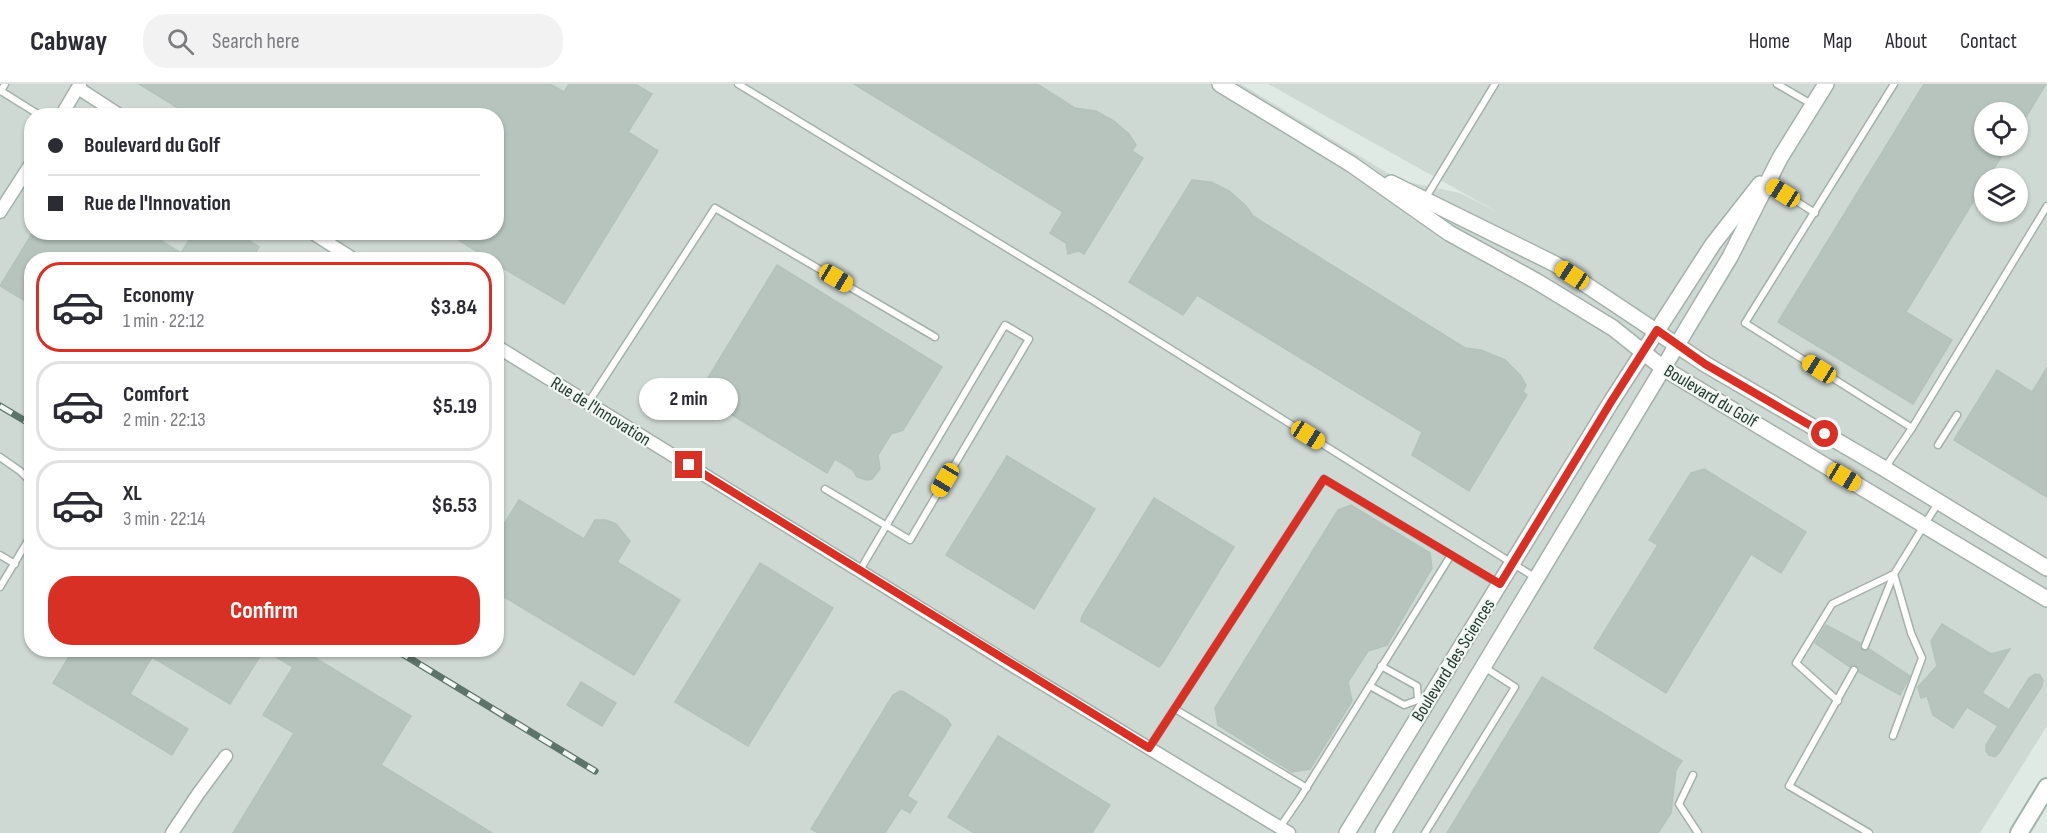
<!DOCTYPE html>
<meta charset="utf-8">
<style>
:root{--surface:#fff;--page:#f2f2f3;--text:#2b2b33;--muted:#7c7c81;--line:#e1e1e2;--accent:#d93025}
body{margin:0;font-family:"Sofia Sans Condensed",sans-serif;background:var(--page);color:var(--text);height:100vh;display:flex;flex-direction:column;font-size:22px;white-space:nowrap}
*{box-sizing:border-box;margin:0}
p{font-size:20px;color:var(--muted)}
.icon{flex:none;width:33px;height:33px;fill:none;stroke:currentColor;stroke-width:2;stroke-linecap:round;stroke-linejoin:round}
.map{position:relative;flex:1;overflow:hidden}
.side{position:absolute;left:24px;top:168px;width:480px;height:405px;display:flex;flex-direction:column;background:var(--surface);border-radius:24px;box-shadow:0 2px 4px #0004}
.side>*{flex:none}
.hud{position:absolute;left:24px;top:24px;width:480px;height:132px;border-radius:24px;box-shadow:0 2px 4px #0004;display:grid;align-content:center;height:132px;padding:0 24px;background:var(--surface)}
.fabs{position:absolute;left:1974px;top:18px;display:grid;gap:12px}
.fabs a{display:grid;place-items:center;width:54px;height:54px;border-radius:50%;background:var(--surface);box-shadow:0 2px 4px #0004;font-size:30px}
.end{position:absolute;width:27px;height:27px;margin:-14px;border:8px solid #d93025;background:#fff;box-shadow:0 0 0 3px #fff}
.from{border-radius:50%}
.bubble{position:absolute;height:42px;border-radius:21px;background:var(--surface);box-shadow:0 2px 4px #0004;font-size:20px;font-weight:700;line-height:42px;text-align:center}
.car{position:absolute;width:18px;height:36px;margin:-18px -9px;border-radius:8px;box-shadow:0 0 4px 2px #0007;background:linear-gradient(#f5c518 24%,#345 0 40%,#f5c518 0 76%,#345 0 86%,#f5c518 0)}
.hud b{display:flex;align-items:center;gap:21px;height:57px;font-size:22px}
.hud b+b{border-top:2px solid var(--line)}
.hud i{width:15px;height:15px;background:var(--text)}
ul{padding:10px 0 0;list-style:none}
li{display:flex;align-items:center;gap:18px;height:90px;margin:0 12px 9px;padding:0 12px;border:3px solid var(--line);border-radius:24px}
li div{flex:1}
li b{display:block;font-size:22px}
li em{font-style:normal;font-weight:700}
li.on{border-color:var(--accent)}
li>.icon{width:54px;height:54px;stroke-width:1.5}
.primary-button{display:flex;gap:12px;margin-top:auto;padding:12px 24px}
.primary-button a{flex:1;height:69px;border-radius:24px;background:var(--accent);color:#fff;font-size:24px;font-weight:700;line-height:69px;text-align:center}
header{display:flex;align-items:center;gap:36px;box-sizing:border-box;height:84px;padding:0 30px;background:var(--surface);border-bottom:2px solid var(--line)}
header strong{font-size:28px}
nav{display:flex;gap:33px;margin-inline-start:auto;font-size:21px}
.search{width:420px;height:54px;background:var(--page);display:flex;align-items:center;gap:15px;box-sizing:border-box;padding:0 21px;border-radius:24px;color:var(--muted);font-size:22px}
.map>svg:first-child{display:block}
.built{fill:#cfd9d3;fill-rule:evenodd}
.building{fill:#b6c4bd;stroke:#b4c3ba;stroke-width:1.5}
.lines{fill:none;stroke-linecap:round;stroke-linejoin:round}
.service-casing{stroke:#a4b1aa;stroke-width:9}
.minor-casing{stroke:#a4b1aa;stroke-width:15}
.tertiary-casing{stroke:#a4b1aa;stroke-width:18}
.secondary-casing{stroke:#a1b4aa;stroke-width:20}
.service{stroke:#fff;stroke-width:6}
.minor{stroke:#fff;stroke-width:12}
.tertiary{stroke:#fff;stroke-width:15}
.secondary{stroke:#fff;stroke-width:16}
.rail-casing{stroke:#5d746b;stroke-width:7}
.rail{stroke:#f1f7f3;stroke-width:4.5;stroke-dasharray:14;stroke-linecap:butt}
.route{stroke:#d93025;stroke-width:8}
.labels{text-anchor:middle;stroke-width:4.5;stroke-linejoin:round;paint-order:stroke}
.street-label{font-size:18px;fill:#23382f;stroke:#f1f7f3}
</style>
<header>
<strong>Cabway</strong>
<div class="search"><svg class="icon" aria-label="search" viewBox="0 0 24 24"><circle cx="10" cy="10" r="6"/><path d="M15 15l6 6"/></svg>Search here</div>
<nav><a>Home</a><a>Map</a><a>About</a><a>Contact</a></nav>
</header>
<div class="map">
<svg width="2047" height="749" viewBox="0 0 2047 749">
<rect width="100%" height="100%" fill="#e0eae4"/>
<path class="built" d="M0,0h1241l158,96 61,13 39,20 -231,-129h779v642l-67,107h-1980zM1984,28h34v34h-34zM32,32h464v116h-464zM1984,94h34v34h-34zM32,176h464v390h-464z"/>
<g class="building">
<polygon points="139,0 550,0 564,8 569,0 635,0 652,10 628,48 658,67 564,220 496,180 496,176 490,176 446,148 496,148 496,32 191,32"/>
<polygon points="854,0 1037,0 1075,24 1096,27 1114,37 1129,50 1136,61 1132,67 1143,74 1084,170 1079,167 1068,170 1066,159 1050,149 1063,128"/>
<polygon points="1924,0 2046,0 2018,46 2018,28 1984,28 1984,62 2008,62 1988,94 1984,94 1984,100 1906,228 1952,256 1913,320 1778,238"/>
<polygon points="1192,96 1211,98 1229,107 1246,122 1253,132 1465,264 1481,266 1505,276 1520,291 1526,301 1523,308 1527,311 1469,407 1412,371 1422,348 1197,211 1183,231 1129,198"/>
<polygon points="33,148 147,148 181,169 194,148 236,148 259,163 251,176 32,176 32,221 0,202"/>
<polygon points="777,181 942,283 903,346 891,350 878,371 880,385 872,395 867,396 857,393 853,386 835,375 827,389 698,310"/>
<polygon points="2047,284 2047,413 1954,356 1997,286 2032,308"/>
<polygon points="1007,372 1095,425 1034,525 946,471"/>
<polygon points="1704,385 1806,448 1781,489 1751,470 1666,609 1594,564 1658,461 1649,456 1691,389"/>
<polygon points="1154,414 1234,463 1162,580 1159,583 1081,537 1082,532"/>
<polygon points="519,416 584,455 595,436 606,436 616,440 630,457 617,478 680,516 634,591 496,508 496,453"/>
<polygon points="1351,421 1430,469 1432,484 1387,561 1368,567 1348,598 1352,617 1310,685 1292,688 1218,641 1215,624 1338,426"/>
<polygon points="760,479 833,524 748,662 675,618"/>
<polygon points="1942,540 1991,570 2010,565 1982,609 2009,626 2029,594 2035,590 2040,591 2043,596 2042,602 1999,669 1995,673 1989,671 1986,667 1986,661 1998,642 1967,623 1953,644 1933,631 1927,612 1921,614 1918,603 1937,582 1931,557"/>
<polygon points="1826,541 1860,559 1860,563 1863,567 1866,567 1869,565 1910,592 1900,611 1859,588 1857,582 1853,581 1850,583 1815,559"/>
<polygon points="73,566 264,566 230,620 152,573 130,610 188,645 172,671 53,599"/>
<polygon points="264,566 302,566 411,632 381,681 492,749 233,749 294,649 263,631 293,583"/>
<polygon points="1542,593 1682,677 1676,686 1671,729 1658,749 1447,749"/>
<polygon points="581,598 616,619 602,642 567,621"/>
<polygon points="900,607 904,608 947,635 951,641 907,712 917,718 910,729 901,724 885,749 818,749 811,745 893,611"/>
<polygon points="998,652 1110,721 1092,749 974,749 948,733"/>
</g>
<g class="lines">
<g class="service-casing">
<g id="service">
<polyline points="5,0 1,7 41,32"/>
<polyline points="738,0 1094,217 1536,494"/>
<polyline points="1777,0 1813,21"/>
<polyline points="1894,0 1745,239 1912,344"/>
<polyline points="1768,99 1815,129"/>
<polyline points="1425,115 1495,0"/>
<polyline points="588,319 715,124 935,253"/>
<polyline points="1938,361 1957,331"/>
<polyline points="0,373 20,387 32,399"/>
<polyline points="1885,384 1912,344 2047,122"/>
<polyline points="825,405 910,456 1029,255 1005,241 860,486"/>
<polyline points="0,471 15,480"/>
<polyline points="0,503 32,450"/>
<polyline points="1865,562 1894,490 1938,419"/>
<polyline points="1381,582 1417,602 1418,616"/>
<polyline points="1854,586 1789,702 1869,749"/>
<polyline points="1370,602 1404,621 1418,616"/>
<polyline points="1838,617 1796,579 1832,520 1894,490 1911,549 1922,574 1893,652"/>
<polyline points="1175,625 1307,704"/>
<polyline points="1149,664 1324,395 1451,471"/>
<polyline points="1693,691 1679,720 1698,749"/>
<polyline points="1280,743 1300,714 1451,471 1499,500"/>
<polyline points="1425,749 1515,603 1484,583"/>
</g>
</g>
<g class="minor-casing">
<g id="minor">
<polyline points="78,4 121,32"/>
<polyline points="61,32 80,0"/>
<polyline points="0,128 32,78"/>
<polyline points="311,148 355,176"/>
<polyline points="496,262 1015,583 1289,749"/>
<polyline points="172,749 198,710 226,672"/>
</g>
</g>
<g class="tertiary-casing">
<g id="tertiary">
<polyline points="1220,0 1351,80 1449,149 1536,197 1613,244 1663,284 2047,515"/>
<polyline points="1391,99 1555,180 1705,280 1885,385 2047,484"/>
<polyline points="1347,749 1611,318 1713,160 1760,100"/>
<polyline points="1383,749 1730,173 1780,74 1826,0"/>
</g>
</g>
<g class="secondary-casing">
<polyline id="secondary" points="2019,749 2047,703"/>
</g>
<use href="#service" class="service"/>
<use href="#minor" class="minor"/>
<use href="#tertiary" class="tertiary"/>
<use href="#secondary" class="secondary"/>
<g class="rail-casing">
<g id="rail">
<polyline points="0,322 32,341"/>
<polyline points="396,566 595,687"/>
</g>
</g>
<use href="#rail" class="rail"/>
</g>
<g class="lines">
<polyline class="route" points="689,381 1149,664 1324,395 1500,500 1611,318 1657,246 1705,280 1825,350"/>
</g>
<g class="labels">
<g class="street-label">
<text transform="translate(1711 312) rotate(31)" y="6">Boulevard du Golf</text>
<text transform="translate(601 327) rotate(32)" y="6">Rue de l'Innovation</text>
<text transform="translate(1453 576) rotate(-58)" y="6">Boulevard des Sciences</text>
</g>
</g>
</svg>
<div class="fabs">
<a><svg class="icon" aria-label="locate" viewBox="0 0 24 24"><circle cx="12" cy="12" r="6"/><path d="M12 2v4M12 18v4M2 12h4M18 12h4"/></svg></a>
<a><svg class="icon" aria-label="layers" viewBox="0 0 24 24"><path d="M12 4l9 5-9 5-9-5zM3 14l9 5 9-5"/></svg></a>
</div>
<i class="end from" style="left:1825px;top:350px"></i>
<i class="end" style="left:689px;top:381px"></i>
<div class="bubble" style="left:639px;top:294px;width:99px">2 min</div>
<i class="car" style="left:1783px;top:109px;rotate:302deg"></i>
<i class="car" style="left:1572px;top:191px;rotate:303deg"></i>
<i class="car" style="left:836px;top:194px;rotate:121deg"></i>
<i class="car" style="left:1819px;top:285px;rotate:302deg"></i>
<i class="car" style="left:1308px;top:351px;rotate:122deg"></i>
<i class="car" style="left:1844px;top:393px;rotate:121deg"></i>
<i class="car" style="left:945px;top:396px;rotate:211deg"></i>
<div class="hud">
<b><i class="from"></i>Boulevard du Golf</b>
<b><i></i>Rue de l'Innovation</b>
</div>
<section class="side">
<ul>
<li class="on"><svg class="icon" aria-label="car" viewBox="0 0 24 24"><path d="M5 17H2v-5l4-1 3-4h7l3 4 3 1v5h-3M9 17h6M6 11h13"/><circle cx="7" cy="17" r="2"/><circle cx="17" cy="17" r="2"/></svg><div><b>Economy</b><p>1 min · 22:12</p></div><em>$3.84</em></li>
<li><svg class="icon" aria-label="car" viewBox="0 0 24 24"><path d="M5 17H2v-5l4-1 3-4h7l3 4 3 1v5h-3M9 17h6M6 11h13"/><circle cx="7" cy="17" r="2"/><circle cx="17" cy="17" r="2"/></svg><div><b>Comfort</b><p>2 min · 22:13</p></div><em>$5.19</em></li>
<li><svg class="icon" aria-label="car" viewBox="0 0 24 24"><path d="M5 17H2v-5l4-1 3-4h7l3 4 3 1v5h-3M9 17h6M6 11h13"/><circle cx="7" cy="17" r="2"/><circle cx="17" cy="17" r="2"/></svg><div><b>XL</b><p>3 min · 22:14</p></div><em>$6.53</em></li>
</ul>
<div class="primary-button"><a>Confirm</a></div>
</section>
</div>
